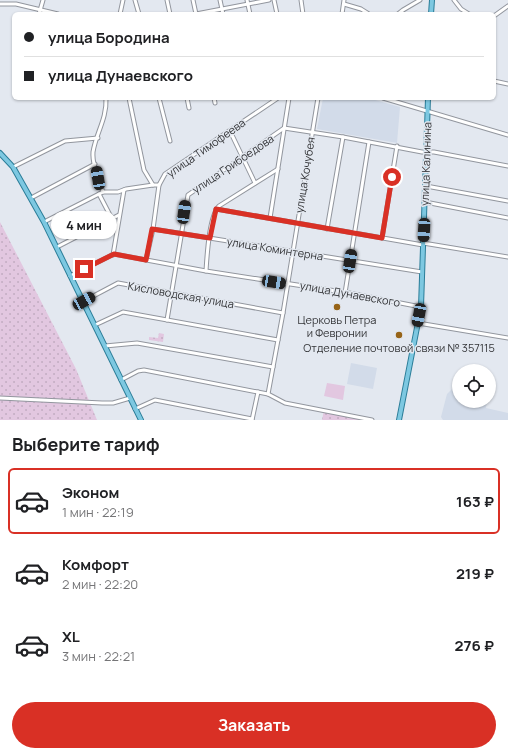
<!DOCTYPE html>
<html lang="ru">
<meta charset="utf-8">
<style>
:root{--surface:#fff;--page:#f2f2f2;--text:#202124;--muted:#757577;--line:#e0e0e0;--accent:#d93025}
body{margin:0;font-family:Manrope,sans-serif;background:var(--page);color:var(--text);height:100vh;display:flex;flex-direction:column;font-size:15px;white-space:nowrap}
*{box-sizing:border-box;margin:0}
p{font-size:13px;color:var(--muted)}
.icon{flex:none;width:22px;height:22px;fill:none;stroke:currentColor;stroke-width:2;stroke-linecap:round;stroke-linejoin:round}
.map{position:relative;height:420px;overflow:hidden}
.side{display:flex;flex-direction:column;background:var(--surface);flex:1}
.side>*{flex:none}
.hud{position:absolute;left:12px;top:12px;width:484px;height:88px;border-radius:6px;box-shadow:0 1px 3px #0004;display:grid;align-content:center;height:88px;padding:0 12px;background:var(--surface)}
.buttons{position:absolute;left:452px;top:364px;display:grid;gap:8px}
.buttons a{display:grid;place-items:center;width:44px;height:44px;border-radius:50%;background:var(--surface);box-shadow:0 1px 3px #0004;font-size:20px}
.end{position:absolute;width:18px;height:18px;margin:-9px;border:5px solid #d93025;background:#fff;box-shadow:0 0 0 2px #fff}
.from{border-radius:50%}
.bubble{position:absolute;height:28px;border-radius:14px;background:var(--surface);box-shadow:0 1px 3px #0004;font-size:13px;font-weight:700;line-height:28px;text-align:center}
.car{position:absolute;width:12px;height:24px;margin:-12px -6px;border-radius:5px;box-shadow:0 0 3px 1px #0007;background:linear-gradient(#222 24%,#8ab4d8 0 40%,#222 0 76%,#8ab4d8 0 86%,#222 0)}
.hud b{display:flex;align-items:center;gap:14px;height:38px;font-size:15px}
.hud b+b{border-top:1px solid var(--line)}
.hud i{width:10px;height:10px;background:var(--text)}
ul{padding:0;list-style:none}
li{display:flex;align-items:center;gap:12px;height:66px;margin:0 8px 6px;padding:0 4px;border:2px solid transparent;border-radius:6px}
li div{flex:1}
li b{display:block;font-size:15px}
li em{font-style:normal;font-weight:700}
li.on{border-color:var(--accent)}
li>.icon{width:36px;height:36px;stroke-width:1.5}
h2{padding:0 12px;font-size:18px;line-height:48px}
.cta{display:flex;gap:8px;margin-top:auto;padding:8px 12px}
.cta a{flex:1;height:46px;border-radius:24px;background:var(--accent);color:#fff;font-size:16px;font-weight:700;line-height:46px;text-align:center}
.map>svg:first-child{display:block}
.built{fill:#d2dbe9}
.green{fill:url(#green-dots)}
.pitch{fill:#e2c7e0}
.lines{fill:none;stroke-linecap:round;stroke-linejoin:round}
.minor-casing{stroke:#92969e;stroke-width:5}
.major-casing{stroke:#2b7d98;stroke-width:6}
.minor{stroke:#fff;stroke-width:3}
.major{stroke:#7dc8e1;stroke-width:4}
.route{stroke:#d93025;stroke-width:5}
.poi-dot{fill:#966317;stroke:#e3e8f0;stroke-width:1.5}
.labels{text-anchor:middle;stroke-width:3;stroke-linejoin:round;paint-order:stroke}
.street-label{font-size:11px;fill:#333437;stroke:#e3e8f0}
.poi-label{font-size:11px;fill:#333437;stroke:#e3e8f0}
</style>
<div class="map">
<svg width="508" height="420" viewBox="0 0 508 420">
<defs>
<pattern id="green-dots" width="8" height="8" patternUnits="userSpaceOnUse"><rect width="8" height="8" fill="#e2c7e0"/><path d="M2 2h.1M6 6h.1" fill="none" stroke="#c2acc1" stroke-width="1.8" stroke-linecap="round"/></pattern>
</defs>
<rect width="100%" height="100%" fill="#e3e8f0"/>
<g class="built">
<polygon points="323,98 368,98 400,107 397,143 317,129"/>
<polygon points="351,363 377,368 373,389 347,384"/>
<polygon points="459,382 459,401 487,401 486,408 508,413 508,420 443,420 441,417 447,394"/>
</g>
<g class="green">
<polygon points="0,222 76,369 97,420 0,420"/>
<polygon points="159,333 164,334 163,342 149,340 149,337 158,338"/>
<polygon points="324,410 370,420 322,420"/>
</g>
<polygon class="pitch" points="327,383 345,386 343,400 324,396"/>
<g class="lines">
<g class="minor-casing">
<g id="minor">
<polyline points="135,0 139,14"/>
<polyline points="167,0 170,14"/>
<polyline points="193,0 196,14 269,0"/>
<polyline points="220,0 223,14"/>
<polyline points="247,0 250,14"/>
<polyline points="274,0 277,14"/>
<polyline points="301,0 303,14"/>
<polyline points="454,0 461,9 469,14"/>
<polyline points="0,4 16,4 58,14"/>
<polyline points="344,4 361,9 369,14"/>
<polyline points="39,14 43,0"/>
<polyline points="120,14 123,0"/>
<polyline points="342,14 344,0"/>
<polyline points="398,14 403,10 420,0"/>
<polyline points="494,16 508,6"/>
<polyline points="494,81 508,84"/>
<polyline points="129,98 144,170 153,185"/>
<polyline points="159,98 170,141"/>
<polyline points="187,98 189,108"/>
<polyline points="214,98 215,103"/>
<polyline points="383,98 508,135"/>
<polyline points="230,131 255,183"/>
<polyline points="13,167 65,141 98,138"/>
<polyline points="426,186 508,201"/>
<path d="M103,192c-4,-10 -11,-29 -10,-40 3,-19 14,-33 13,-54"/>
<polyline points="99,194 112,219"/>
<polyline points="31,198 95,164"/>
<polyline points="425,202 508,218"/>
<polyline points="216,209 423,245"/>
<polyline points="270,218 289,98"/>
<polyline points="44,222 103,192 118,192 126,189 153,185 159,185"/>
<polyline points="153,229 422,272"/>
<polyline points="327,229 343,137"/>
<polyline points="382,238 397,146"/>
<polyline points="423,243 508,257"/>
<polyline points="57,247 119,215"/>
<polyline points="113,255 124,190"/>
<polyline points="146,260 153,229 159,185 165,174 278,98"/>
<path d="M206,271c1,-15 3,-55 13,-65l59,-37"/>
<polyline points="70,276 114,254 206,271 349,293 421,307"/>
<polyline points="345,293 369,142"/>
<polyline points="84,301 118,283 283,313"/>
<polyline points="167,320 188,195 284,128 343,137 422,152 434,152 508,166"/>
<polyline points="418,323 508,338"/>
<polyline points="95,325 123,312 278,340"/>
<polyline points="105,346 137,343 273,367"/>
<polyline points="121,380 138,371 144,370 268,394 285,403 372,420"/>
<polyline points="268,394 283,313 318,98"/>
<polyline points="0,398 102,403 113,403 130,398"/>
<polyline points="135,409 155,400 252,419"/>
<polyline points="252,420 258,392"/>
</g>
</g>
<g class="major-casing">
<g id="major">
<polyline points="431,14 432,0"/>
<polyline points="0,153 13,167 44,222 141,420"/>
<polyline points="399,420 421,307 428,98"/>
</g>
</g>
<use href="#minor" class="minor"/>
<use href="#major" class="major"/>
</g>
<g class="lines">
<polyline class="route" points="84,269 114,254 146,260 152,229 210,238 216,209 382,238 392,177"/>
</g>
<g class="poi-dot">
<circle cx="337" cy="307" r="4"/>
<circle cx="399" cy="335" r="4"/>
</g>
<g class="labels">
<g class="street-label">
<text transform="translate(206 148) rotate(-35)" y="4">улица Тимофеева</text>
<text transform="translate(233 164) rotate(-34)" y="4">улица Грибоедова</text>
<text transform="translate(426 164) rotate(-88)" y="4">улица Калинина</text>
<text transform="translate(305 175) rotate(-81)" y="4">улица Кочубея</text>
<text transform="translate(275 249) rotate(9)" y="4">улица Коминтерна</text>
<text transform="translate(350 294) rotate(10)" y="4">улица Дунаевского</text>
<text transform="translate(181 295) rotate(10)" y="4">Кисловодская улица</text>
</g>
<g class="poi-label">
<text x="337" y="324">Церковь Петра<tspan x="337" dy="13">и Февронии</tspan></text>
<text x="399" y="352">Отделение почтовой связи № 357115</text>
</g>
</g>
</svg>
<div class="buttons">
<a><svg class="icon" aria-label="locate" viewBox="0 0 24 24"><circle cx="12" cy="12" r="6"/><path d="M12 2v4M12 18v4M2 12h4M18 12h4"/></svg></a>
</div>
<i class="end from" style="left:392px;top:177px"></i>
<i class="end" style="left:84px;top:269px"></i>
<div class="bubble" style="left:51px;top:211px;width:66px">4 мин</div>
<i class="car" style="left:98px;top:178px;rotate:350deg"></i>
<i class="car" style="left:184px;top:212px;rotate:8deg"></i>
<i class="car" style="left:424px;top:230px;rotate:183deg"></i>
<i class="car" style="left:350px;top:261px;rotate:9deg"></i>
<i class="car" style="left:274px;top:282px;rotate:99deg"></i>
<i class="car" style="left:84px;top:301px;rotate:61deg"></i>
<i class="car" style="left:419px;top:315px;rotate:191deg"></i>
<div class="hud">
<b><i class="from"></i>улица Бородина</b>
<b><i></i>улица Дунаевского</b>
</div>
</div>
<section class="side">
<h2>Выберите тариф</h2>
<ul>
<li class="on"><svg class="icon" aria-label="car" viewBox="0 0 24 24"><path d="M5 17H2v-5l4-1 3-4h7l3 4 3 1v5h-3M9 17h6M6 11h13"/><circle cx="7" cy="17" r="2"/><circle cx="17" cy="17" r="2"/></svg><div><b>Эконом</b><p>1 мин · 22:19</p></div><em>163 ₽</em></li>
<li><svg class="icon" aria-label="car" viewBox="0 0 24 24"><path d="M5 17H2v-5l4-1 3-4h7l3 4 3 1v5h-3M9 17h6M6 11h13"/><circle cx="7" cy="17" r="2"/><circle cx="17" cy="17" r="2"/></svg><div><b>Комфорт</b><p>2 мин · 22:20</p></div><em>219 ₽</em></li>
<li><svg class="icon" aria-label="car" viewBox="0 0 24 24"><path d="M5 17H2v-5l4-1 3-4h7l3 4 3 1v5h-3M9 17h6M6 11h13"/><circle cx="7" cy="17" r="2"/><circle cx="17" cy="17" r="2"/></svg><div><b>XL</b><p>3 мин · 22:21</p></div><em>276 ₽</em></li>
</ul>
<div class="cta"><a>Заказать</a></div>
</section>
